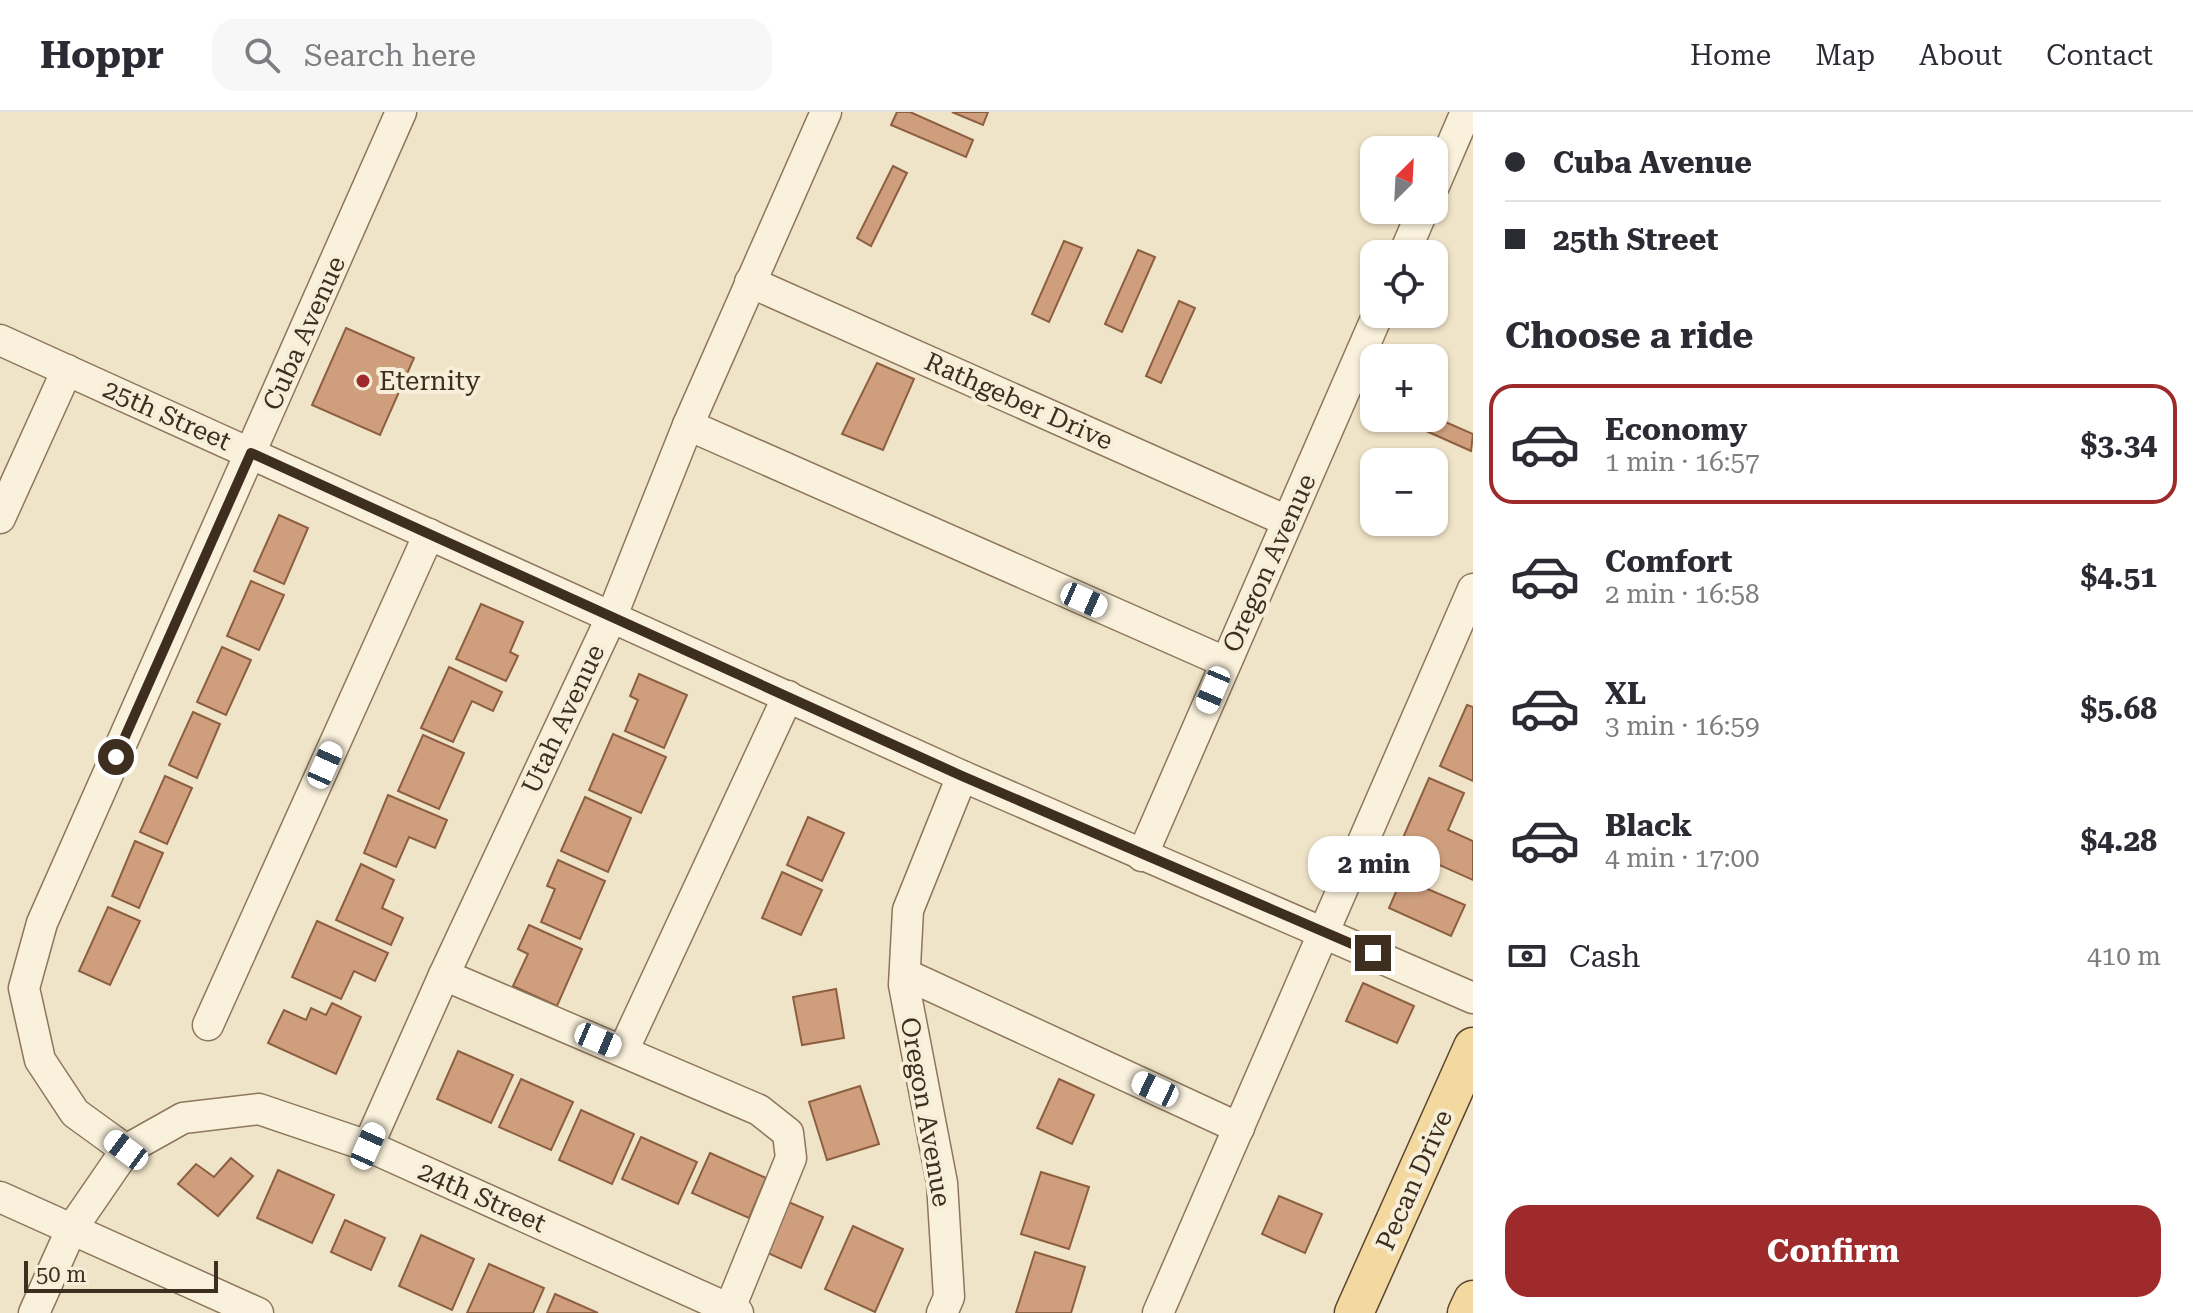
<!DOCTYPE html>
<meta charset="utf-8">
<style>
:root{--surface:#fff;--page:#f7f7f7;--text:#2b2b33;--muted:#7c7c81;--line:#e1e1e2;--accent:#9e2a2b}
body{margin:0;font-family:"Roboto Serif",serif;background:var(--page);color:var(--text);height:100vh;display:flex;flex-direction:column;font-size:30px;white-space:nowrap}
*{box-sizing:border-box;margin:0}
p{font-size:26px;color:var(--muted)}
.icon{flex:none;width:44px;height:44px;fill:none;stroke:currentColor;stroke-width:2;stroke-linecap:round;stroke-linejoin:round}
.map{position:relative;flex:1;overflow:hidden}
.drawer{display:flex;flex-direction:column;background:var(--surface);width:720px}
.drawer>*{flex:none}
.hud{display:grid;align-content:center;height:176px;padding:0 32px;background:var(--surface)}
.needle{width:52px;rotate:24deg}
.fabs{position:absolute;left:1360px;top:24px;display:grid;gap:16px}
.fabs a{display:grid;place-items:center;width:88px;height:88px;border-radius:16px;background:var(--surface);box-shadow:0 2px 6px #0004;font-size:40px}
.scale{position:absolute;left:24px;bottom:20px;width:194px;box-sizing:border-box;padding-left:8px;border:4px solid #3d2e20;border-top:0;font-size:22px;line-height:28px;white-space:nowrap;color:#3d2e20;-webkit-text-stroke:6px #f7eed8;paint-order:stroke}
.end{position:absolute;width:36px;height:36px;margin:-18px;border:10px solid #3d2e20;background:#fff;box-shadow:0 0 0 4px #fff}
.from{border-radius:50%}
.bubble{position:absolute;height:56px;border-radius:24px;background:var(--surface);box-shadow:0 2px 6px #0004;font-size:26px;font-weight:700;line-height:56px;text-align:center}
.car{position:absolute;width:24px;height:48px;margin:-24px -12px;border-radius:10px;box-shadow:0 0 6px 2px #0007;background:linear-gradient(#fff 24%,#345 0 40%,#fff 0 76%,#345 0 86%,#fff 0)}
.hud b{display:flex;align-items:center;gap:28px;height:76px;font-size:30px}
.hud b+b{border-top:2px solid var(--line)}
.hud i{width:20px;height:20px;background:var(--text)}
ul{padding:0;list-style:none}
li{display:flex;align-items:center;gap:24px;height:120px;margin:0 16px 12px;padding:0 16px;border:4px solid transparent;border-radius:24px}
li div{flex:1}
li b{display:block;font-size:30px}
li em{font-style:normal;font-weight:700}
li.on{border-color:var(--accent)}
li>.icon{width:72px;height:72px;stroke-width:1.5}
h2{padding:0 32px;font-size:36px;line-height:96px}
.pay{display:flex;align-items:center;gap:20px;height:88px;padding:0 32px;font-size:30px}
.pay p{margin-inline-start:auto}
.primary-button{display:flex;gap:16px;margin-top:auto;padding:16px 32px}
.primary-button a{flex:1;height:92px;border-radius:24px;background:var(--accent);color:#fff;font-size:32px;font-weight:700;line-height:92px;text-align:center}
header{display:flex;align-items:center;gap:48px;box-sizing:border-box;height:112px;padding:0 40px;background:var(--surface);border-bottom:2px solid var(--line)}
header strong{font-size:38px}
nav{display:flex;gap:44px;margin-inline-start:auto;font-size:28px}
.search{width:560px;height:72px;background:var(--page);display:flex;align-items:center;gap:20px;box-sizing:border-box;padding:0 28px;border-radius:24px;color:var(--muted);font-size:30px}
main{display:flex;flex:1;min-height:0}
.map>svg:first-child{display:block}
.building{fill:#cf9f7d;stroke:#8d5f41;stroke-width:2}
.lines{fill:none;stroke-linecap:round;stroke-linejoin:round}
.minor-casing{stroke:#8d765c;stroke-width:33}
.major-casing{stroke:#5b4430;stroke-width:41}
.minor{stroke:#faf1dc;stroke-width:30}
.major{stroke:#f3d9a0;stroke-width:38}
.route{stroke:#3d2e20;stroke-width:10}
.poi-dot{fill:#9e2a2b;stroke:#f7eed8;stroke-width:3}
.labels{text-anchor:middle;stroke-width:8;stroke-linejoin:round;paint-order:stroke}
.street-label{font-size:26px;fill:#3d2e20;stroke:#f7eed8}
.poi-label{font-size:26px;fill:#3d2e20;stroke:#f7eed8;text-anchor:start}
</style>
<header>
<strong>Hoppr</strong>
<div class="search"><svg class="icon" aria-label="search" viewBox="0 0 24 24"><circle cx="10" cy="10" r="6"/><path d="M15 15l6 6"/></svg>Search here</div>
<nav><a>Home</a><a>Map</a><a>About</a><a>Contact</a></nav>
</header>
<main>
<div class="map">
<svg width="1473" height="1201" viewBox="0 0 1473 1201">
<rect width="100%" height="100%" fill="#f0e4c8"/>
<g class="building">
<polygon points="897,0 910,0 973,28 966,45 891,13"/>
<polygon points="952,0 988,0 983,13"/>
<polygon points="893,54 907,61 871,134 857,126"/>
<polygon points="1064,129 1082,136 1049,210 1032,202"/>
<polygon points="1138,138 1155,145 1122,220 1105,212"/>
<polygon points="1179,189 1195,196 1161,271 1146,264"/>
<polygon points="346,216 414,246 380,323 312,293"/>
<polygon points="877,251 914,267 883,338 842,322"/>
<polygon points="1434,305 1473,322 1471,339 1397,306"/>
<polygon points="279,403 308,416 284,472 254,459"/>
<polygon points="251,469 284,483 259,538 227,524"/>
<polygon points="481,492 523,510 510,540 518,544 506,569 456,547"/>
<polygon points="222,535 251,548 226,603 197,590"/>
<polygon points="449,555 502,580 493,599 472,589 453,630 421,616"/>
<polygon points="639,562 687,583 664,636 625,619 638,588 630,584"/>
<polygon points="1467,593 1473,595 1473,669 1440,654"/>
<polygon points="193,600 220,612 197,666 169,653"/>
<polygon points="613,622 666,645 641,701 589,678"/>
<polygon points="423,623 464,641 439,697 398,679"/>
<polygon points="165,664 192,676 167,732 140,720"/>
<polygon points="1429,666 1464,681 1448,718 1473,729 1473,768 1399,735"/>
<polygon points="388,683 447,708 435,736 409,725 396,755 364,741"/>
<polygon points="585,685 631,706 608,760 561,739"/>
<polygon points="808,705 844,721 822,769 787,753"/>
<polygon points="135,729 163,741 139,796 112,784"/>
<polygon points="558,748 605,769 580,827 541,810 555,777 547,774"/>
<polygon points="361,752 394,768 382,796 403,806 391,833 336,808"/>
<polygon points="782,760 822,778 801,823 762,806"/>
<polygon points="1402,766 1465,793 1451,824 1389,796"/>
<polygon points="108,795 140,809 110,873 79,859"/>
<polygon points="317,809 388,841 375,869 354,859 341,887 292,865"/>
<polygon points="529,813 582,837 557,894 513,874 528,842 518,837"/>
<polygon points="1363,871 1414,894 1397,931 1346,909"/>
<polygon points="836,877 844,926 802,933 793,885"/>
<polygon points="332,891 361,905 336,962 268,931 284,898 306,908 311,896 326,903"/>
<polygon points="458,939 513,963 491,1011 437,987"/>
<polygon points="521,967 573,990 551,1038 499,1015"/>
<polygon points="1059,967 1094,983 1072,1032 1037,1016"/>
<polygon points="860,974 879,1032 827,1048 809,990"/>
<polygon points="581,998 634,1022 612,1072 559,1048"/>
<polygon points="641,1025 697,1050 678,1092 622,1067"/>
<polygon points="710,1041 766,1066 749,1106 692,1081"/>
<polygon points="231,1046 253,1064 218,1104 178,1072 196,1052 214,1065"/>
<polygon points="278,1058 334,1083 312,1131 257,1106"/>
<polygon points="1041,1060 1089,1075 1069,1137 1021,1122"/>
<polygon points="1279,1084 1322,1102 1305,1141 1262,1122"/>
<polygon points="784,1088 823,1105 801,1156 761,1138"/>
<polygon points="345,1108 385,1126 371,1158 331,1140"/>
<polygon points="853,1114 903,1137 875,1200 825,1177"/>
<polygon points="421,1123 474,1147 452,1198 399,1174"/>
<polygon points="1035,1140 1085,1155 1071,1201 1016,1201"/>
<polygon points="489,1152 544,1176 533,1201 467,1201"/>
<polygon points="555,1182 598,1201 547,1201"/>
</g>
<g class="lines">
<g class="minor-casing">
<g id="minor">
<polyline points="1434,74 1466,0"/>
<polyline points="1404,142 1423,98"/>
<polyline points="750,170 1287,409"/>
<polyline points="0,228 962,664 1473,886"/>
<polyline points="688,313 1225,550"/>
<polyline points="0,406 67,258"/>
<polyline points="1142,744 1378,202"/>
<polyline points="905,862 1239,1016"/>
<polyline points="444,863 759,998 788,1021 791,1046 728,1201"/>
<polyline points="208,913 429,422"/>
<polyline points="623,939 788,584"/>
<polyline points="368,1034 444,863 611,506 688,313 826,0"/>
<polyline points="126,1038 75,1001 40,948 24,876 42,811 401,0"/>
<polyline points="0,1085 258,1201"/>
<polyline points="34,1201 71,1118 126,1038 183,1006 259,997 368,1034 738,1201"/>
<polyline points="942,1201 949,1185 942,1071 904,873 908,798 962,664"/>
<polyline points="1158,1201 1473,477"/>
</g>
</g>
<g class="major-casing">
<g id="major">
<polyline points="1354,1201 1473,935"/>
<polyline points="1467,1201 1473,1188"/>
</g>
</g>
<use href="#minor" class="minor"/>
<use href="#major" class="major"/>
</g>
<g class="lines">
<polyline class="route" points="116,645 251,341 962,664 1373,841"/>
</g>
<circle class="poi-dot" cx="363" cy="269" r="8"/>
<g class="labels">
<g class="street-label">
<text transform="translate(304 221) rotate(-66)" y="9">Cuba Avenue</text>
<text transform="translate(1019 289) rotate(24)" y="9">Rathgeber Drive</text>
<text transform="translate(167 303) rotate(24)" y="9">25th Street</text>
<text transform="translate(1269 451) rotate(-66)" y="9">Oregon Avenue</text>
<text transform="translate(563 607) rotate(-65)" y="9">Utah Avenue</text>
<text transform="translate(926 1000) rotate(80)" y="9">Oregon Avenue</text>
<text transform="translate(1414 1068) rotate(-66)" y="9">Pecan Drive</text>
<text transform="translate(482 1085) rotate(24)" y="9">24th Street</text>
</g>
<g class="poi-label">
<text x="379" y="278">Eternity</text>
</g>
</g>
</svg>
<div class="fabs">
<a><svg class="needle" viewBox="-14 -14 28 28"><path d="M0-13l5 13h-10z" fill="#e53935"/><path d="M0 13l5-13h-10z" fill="#7c7c81"/></svg></a>
<a><svg class="icon" aria-label="locate" viewBox="0 0 24 24"><circle cx="12" cy="12" r="6"/><path d="M12 2v4M12 18v4M2 12h4M18 12h4"/></svg></a>
<a>+</a>
<a>−</a>
</div>
<div class="scale">50 m</div>
<i class="end from" style="left:116px;top:645px"></i>
<i class="end" style="left:1373px;top:841px"></i>
<div class="bubble" style="left:1308px;top:724px;width:132px">2 min</div>
<i class="car" style="left:1084px;top:488px;rotate:114deg"></i>
<i class="car" style="left:1213px;top:578px;rotate:203deg"></i>
<i class="car" style="left:325px;top:653px;rotate:24deg"></i>
<i class="car" style="left:598px;top:928px;rotate:113deg"></i>
<i class="car" style="left:1155px;top:977px;rotate:295deg"></i>
<i class="car" style="left:368px;top:1034px;rotate:24deg"></i>
<i class="car" style="left:126px;top:1038px;rotate:307deg"></i>
</div>
<section class="drawer">
<div class="hud">
<b><i class="from"></i>Cuba Avenue</b>
<b><i></i>25th Street</b>
</div>
<h2>Choose a ride</h2>
<ul>
<li class="on"><svg class="icon" aria-label="car" viewBox="0 0 24 24"><path d="M5 17H2v-5l4-1 3-4h7l3 4 3 1v5h-3M9 17h6M6 11h13"/><circle cx="7" cy="17" r="2"/><circle cx="17" cy="17" r="2"/></svg><div><b>Economy</b><p>1 min · 16:57</p></div><em>$3.34</em></li>
<li><svg class="icon" aria-label="car" viewBox="0 0 24 24"><path d="M5 17H2v-5l4-1 3-4h7l3 4 3 1v5h-3M9 17h6M6 11h13"/><circle cx="7" cy="17" r="2"/><circle cx="17" cy="17" r="2"/></svg><div><b>Comfort</b><p>2 min · 16:58</p></div><em>$4.51</em></li>
<li><svg class="icon" aria-label="car" viewBox="0 0 24 24"><path d="M5 17H2v-5l4-1 3-4h7l3 4 3 1v5h-3M9 17h6M6 11h13"/><circle cx="7" cy="17" r="2"/><circle cx="17" cy="17" r="2"/></svg><div><b>XL</b><p>3 min · 16:59</p></div><em>$5.68</em></li>
<li><svg class="icon" aria-label="car" viewBox="0 0 24 24"><path d="M5 17H2v-5l4-1 3-4h7l3 4 3 1v5h-3M9 17h6M6 11h13"/><circle cx="7" cy="17" r="2"/><circle cx="17" cy="17" r="2"/></svg><div><b>Black</b><p>4 min · 17:00</p></div><em>$4.28</em></li>
</ul>
<div class="pay"><svg class="icon" aria-label="cash" viewBox="0 0 24 24"><path d="M3 7h18v10H3z"/><circle cx="12" cy="12" r="2"/></svg>Cash<p>410 m</p></div>
<div class="primary-button"><a>Confirm</a></div>
</section>
</main>
